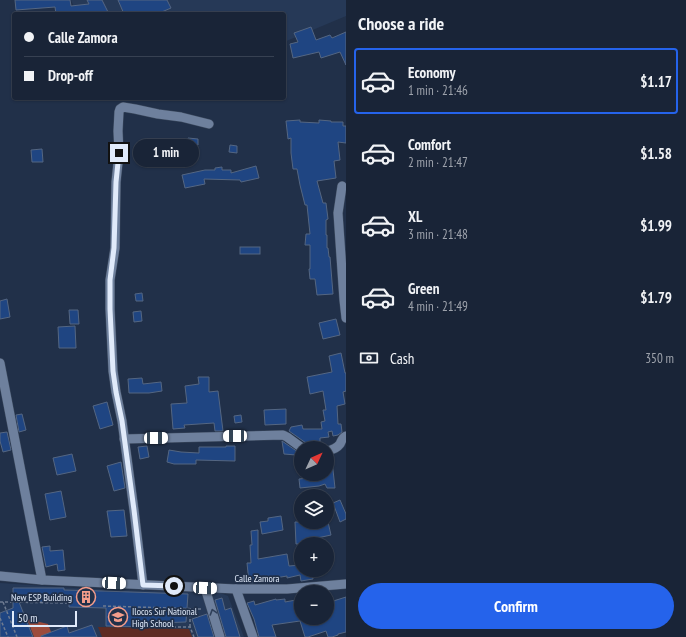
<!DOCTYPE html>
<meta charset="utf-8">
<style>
:root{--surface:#192437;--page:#222c3f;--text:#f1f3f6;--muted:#9fa4ad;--line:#374152;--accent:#2563eb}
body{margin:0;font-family:"PT Sans Narrow",sans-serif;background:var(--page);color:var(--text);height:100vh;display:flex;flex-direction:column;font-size:15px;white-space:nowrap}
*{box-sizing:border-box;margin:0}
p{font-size:13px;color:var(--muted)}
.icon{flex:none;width:22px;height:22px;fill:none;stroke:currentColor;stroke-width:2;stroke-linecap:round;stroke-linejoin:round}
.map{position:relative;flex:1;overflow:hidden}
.side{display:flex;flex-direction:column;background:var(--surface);width:340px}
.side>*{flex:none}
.banner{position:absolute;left:12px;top:12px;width:274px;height:88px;border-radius:4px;box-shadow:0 1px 3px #0004,0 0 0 1px var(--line);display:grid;align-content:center;height:88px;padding:0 12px;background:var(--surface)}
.needle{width:26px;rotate:46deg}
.tools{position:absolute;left:294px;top:441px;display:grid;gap:8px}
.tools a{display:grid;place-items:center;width:40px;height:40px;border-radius:50%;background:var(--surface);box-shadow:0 1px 3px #0004,0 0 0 1px var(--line);font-size:20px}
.scale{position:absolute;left:12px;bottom:10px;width:65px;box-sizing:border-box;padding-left:4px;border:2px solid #e0eafa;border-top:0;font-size:11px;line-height:14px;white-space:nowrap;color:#e0eafa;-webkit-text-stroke:3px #213049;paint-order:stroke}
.end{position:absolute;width:18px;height:18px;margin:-9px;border:5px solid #e0eafa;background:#111;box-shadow:0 0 0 2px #111}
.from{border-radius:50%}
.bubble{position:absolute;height:28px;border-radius:14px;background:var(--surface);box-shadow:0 1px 3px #0004,0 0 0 1px var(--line);font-size:13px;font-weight:600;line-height:28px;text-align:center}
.car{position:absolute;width:12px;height:24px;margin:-12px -6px;border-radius:5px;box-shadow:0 0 3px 1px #0007;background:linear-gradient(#fff 24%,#345 0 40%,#fff 0 76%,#345 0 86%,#fff 0)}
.banner b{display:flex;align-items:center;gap:14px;height:38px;font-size:15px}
.banner b+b{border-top:1px solid var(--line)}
.banner i{width:10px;height:10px;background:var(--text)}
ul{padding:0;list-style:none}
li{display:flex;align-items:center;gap:12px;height:66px;margin:0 8px 6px;padding:0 4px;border:2px solid transparent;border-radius:4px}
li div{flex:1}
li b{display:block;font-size:15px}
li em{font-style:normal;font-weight:600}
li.current{border-color:var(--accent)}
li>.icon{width:36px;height:36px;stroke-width:1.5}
h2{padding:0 12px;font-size:18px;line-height:48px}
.pay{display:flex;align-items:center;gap:10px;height:44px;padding:0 12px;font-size:15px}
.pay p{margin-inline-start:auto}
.button{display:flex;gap:8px;margin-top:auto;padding:8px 12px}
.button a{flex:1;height:46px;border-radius:24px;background:var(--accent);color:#fff;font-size:16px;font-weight:600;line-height:46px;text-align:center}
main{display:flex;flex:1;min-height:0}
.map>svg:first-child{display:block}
.built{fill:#263957}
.green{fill:#5e2c23}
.forest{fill:#9c4b3c}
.building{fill:#1f4582;stroke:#546682}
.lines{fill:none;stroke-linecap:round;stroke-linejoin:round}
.minor-casing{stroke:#3d4a5f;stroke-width:10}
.path{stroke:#6e7b91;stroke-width:1.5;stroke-dasharray:3 2;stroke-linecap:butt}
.minor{stroke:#6e809d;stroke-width:9}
.oneway{stroke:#30405a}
.route{stroke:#e0eafa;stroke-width:5}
.labels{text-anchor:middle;stroke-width:3.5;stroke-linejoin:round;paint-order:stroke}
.street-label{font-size:10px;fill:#e0eafa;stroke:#213049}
.poi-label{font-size:10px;fill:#e0eafa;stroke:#213049;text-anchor:end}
</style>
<main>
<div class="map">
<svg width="346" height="637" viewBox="0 0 346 637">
<rect width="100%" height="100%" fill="#213049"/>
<g class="built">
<polygon points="71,0 346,0 346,16 284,42 284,14 77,14"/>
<polygon points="0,583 89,589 220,593 228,596 244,637 0,637"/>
</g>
<polygon class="green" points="98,627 189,629 192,637 102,637"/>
<polygon class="forest" points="27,619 48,624 53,637 34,637"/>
<g class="building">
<polygon points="15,0 70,0 71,6 89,4 87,0 102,0 109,14 56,14 55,7 16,10"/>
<polygon points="118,0 167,0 171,8 157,14 124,14"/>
<polygon points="311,27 316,40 330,35 332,38 346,32 346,65 340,52 321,58 319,52 293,58 290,44 298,42 294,33"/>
<polygon points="300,120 300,122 319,123 319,120 331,121 331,122 343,122 343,126 346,126 346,143 338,142 340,160 334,161 336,178 317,181 323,203 326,203 328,219 326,220 326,235 327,235 327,248 328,248 329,257 330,257 333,294 317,295 315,279 310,279 309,269 310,269 310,245 305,245 306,234 310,234 307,205 305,205 300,185 297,169 293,169 291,153 291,138 288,139 286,121"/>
<polygon points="188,138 198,139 198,145 188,145"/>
<polygon points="173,141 177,156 177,162 168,163 167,150 161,152 159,144"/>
<polygon points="230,145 237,146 237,153 229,152"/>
<polygon points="42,149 43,162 32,162 31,150"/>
<polygon points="256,166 259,178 241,182 240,180 204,179 205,184 185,188 182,175 205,170 215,170 215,168 222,167 222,170 231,170 231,173"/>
<rect x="240" y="247" width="20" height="7"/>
<polygon points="142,293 143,301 136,301 135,294"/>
<polygon points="7,299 10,317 0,319 0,301"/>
<polygon points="69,310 78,310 79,324 70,324"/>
<polygon points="141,311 142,321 134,322 133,312"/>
<polygon points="336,319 340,335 323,339 319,323"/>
<polygon points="75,326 76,348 59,348 58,327"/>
<polygon points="341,353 345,373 346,373 346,391 343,392 345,404 337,406 338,424 341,424 342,432 338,435 333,436 332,431 328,432 329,437 320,438 320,446 308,447 306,443 289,431 291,427 302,425 303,429 322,429 321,422 325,421 323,410 326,410 323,391 310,394 307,377 332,372 329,356"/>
<polygon points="198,377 209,377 209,392 218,391 223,431 215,431 214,423 184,425 185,428 173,429 171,404 187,403 185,386 199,384"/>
<polygon points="142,378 143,384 161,382 162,391 149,393 129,393 128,379"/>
<polygon points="107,402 113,425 100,429 93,406"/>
<polygon points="286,409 286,424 265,425 264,410"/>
<polygon points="22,414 26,430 19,432 16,415"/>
<polygon points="241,415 242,422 235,423 234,416"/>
<polygon points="7,432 11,450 3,452 0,441 0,433"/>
<polygon points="282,441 298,452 296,455 284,454"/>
<polygon points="147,446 149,457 140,459 138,447"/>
<polygon points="226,446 235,446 235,461 196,460 196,464 174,464 167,462 169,450 181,452 199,453 199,447 226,447"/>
<polygon points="72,454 76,471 57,475 53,458"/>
<polygon points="332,461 335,488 327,488 325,484 319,486 300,488 299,479 327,476 327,462"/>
<polygon points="121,462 125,488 114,491 107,466"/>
<polygon points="61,491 66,517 50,520 45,494"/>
<polygon points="340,500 346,514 346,519 340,522 333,503"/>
<polygon points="124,510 127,536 111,537 107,511"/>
<polygon points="281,516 283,530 262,534 260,522 268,521 268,518"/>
<polygon points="295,522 303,522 303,525 316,522 328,522 331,535 308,540 308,544 296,544"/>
<polygon points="258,530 258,559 287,554 289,566 301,565 301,570 312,570 313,579 301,581 300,575 287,578 287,576 269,579 269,582 249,583 247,563 251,563 250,545 252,545 251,531"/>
<polygon points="50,546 50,551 63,550 65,570 58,571 57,564 46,567 42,547"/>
<polygon points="13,588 64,588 64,590 102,591 188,594 186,622 158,623 159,627 106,626 106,608 69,607 69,602 19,602 33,637 0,637 0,613 13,608"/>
<polygon points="346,597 346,632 338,634 338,635 332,637 328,637 326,631 308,637 305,637 300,621 272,625 276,637 259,637 254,619 247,603 254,601 255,605 276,599 276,600 285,599 285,602 296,600 297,602 301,601 301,618 327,618 327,603"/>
<polygon points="222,598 225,610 231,608 240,637 226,637 215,600"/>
<polygon points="207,614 214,637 198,637 192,619"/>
<polygon points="92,625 97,637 41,637 41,636 67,626 69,633"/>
</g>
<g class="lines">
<g class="minor-casing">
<g id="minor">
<polyline points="342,186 338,213 344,300 346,318"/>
<polyline points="0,363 42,580"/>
<polyline points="124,439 283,435 287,437 302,448"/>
<path d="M327,451c5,-1 10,-3 13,-7 2,-4 2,-6 6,-8"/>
<polyline points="0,576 42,580 236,589 287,589 346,584"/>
<polyline points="143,585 134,510 122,421 116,392 113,371 110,309 110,280 115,248 116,182 119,153 118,131 119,112 120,109 123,107 135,109 158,114 181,117 209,124"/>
<polyline points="205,588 220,637"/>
<polyline points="236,589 253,637"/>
</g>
</g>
<g class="path">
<polyline points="0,602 68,603"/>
<polyline points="3,602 17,637"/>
<polyline points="103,606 202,609"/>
<polyline points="0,618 8,637"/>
<polyline points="168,627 190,627 194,637"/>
<polyline points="190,627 190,608"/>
</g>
<use href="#minor" class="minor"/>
</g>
<defs><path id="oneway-chevron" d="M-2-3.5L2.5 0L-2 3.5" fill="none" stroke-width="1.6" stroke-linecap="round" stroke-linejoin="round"/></defs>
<use class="oneway" href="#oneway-chevron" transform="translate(213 612) rotate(-107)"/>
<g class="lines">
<polyline class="route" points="119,153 116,182 114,248 110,280 110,309 113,371 116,392 122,421 134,510 143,585 174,586"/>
</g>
<defs>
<g id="building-ring" transform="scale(1)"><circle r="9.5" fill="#213049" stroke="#f49d8b" stroke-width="1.5"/><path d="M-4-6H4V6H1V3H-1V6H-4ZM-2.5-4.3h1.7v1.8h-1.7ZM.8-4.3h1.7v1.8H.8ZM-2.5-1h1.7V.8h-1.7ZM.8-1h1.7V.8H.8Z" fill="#f49d8b"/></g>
<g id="school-ring" transform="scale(1)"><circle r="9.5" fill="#213049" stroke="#f49d8b" stroke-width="1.5"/><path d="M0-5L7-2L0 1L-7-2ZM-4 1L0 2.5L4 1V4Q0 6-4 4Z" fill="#f49d8b"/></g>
</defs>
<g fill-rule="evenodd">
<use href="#building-ring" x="86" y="597"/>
<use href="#school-ring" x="118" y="617"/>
</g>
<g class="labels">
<g class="street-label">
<text x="257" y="582">Calle Zamora</text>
</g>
<g class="poi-label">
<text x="72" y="601">New ESP Building</text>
<text x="132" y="615" text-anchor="start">Ilocos Sur National<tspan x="132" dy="12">High School</tspan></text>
</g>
</g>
</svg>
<div class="tools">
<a><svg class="needle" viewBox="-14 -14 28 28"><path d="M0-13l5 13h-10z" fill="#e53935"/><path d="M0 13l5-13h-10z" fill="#9fa4ad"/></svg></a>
<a><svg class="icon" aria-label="layers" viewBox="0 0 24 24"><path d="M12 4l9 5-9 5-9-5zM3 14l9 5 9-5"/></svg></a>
<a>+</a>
<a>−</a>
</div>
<div class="scale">50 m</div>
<i class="end from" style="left:174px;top:586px"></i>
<i class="end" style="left:119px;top:153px"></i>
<div class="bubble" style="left:133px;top:139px;width:66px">1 min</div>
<i class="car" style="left:235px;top:436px;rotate:269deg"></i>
<i class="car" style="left:156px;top:438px;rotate:89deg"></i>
<i class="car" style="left:114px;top:583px;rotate:93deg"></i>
<i class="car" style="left:205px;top:588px;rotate:93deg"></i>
<div class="banner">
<b><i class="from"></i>Calle Zamora</b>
<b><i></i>Drop-off</b>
</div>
</div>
<section class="side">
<h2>Choose a ride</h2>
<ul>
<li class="current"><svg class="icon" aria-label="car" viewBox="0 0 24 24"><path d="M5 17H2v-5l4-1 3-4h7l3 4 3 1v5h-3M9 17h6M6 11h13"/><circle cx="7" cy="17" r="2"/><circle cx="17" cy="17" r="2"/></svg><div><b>Economy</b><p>1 min · 21:46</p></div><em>$1.17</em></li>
<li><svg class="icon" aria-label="car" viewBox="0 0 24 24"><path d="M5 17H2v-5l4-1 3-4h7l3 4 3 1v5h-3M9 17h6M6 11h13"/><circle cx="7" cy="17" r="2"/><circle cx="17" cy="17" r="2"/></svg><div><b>Comfort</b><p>2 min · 21:47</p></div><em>$1.58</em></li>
<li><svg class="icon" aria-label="car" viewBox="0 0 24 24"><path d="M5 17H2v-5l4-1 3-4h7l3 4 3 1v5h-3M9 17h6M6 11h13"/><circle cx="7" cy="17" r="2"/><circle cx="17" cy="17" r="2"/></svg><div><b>XL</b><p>3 min · 21:48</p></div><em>$1.99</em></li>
<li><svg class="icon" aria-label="car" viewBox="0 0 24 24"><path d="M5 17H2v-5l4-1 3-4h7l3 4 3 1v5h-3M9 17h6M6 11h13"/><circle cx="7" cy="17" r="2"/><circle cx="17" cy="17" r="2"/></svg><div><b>Green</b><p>4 min · 21:49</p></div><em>$1.79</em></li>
</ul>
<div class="pay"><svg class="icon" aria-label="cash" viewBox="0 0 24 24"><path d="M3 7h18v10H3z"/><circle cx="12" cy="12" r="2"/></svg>Cash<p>350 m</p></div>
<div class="button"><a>Confirm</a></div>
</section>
</main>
